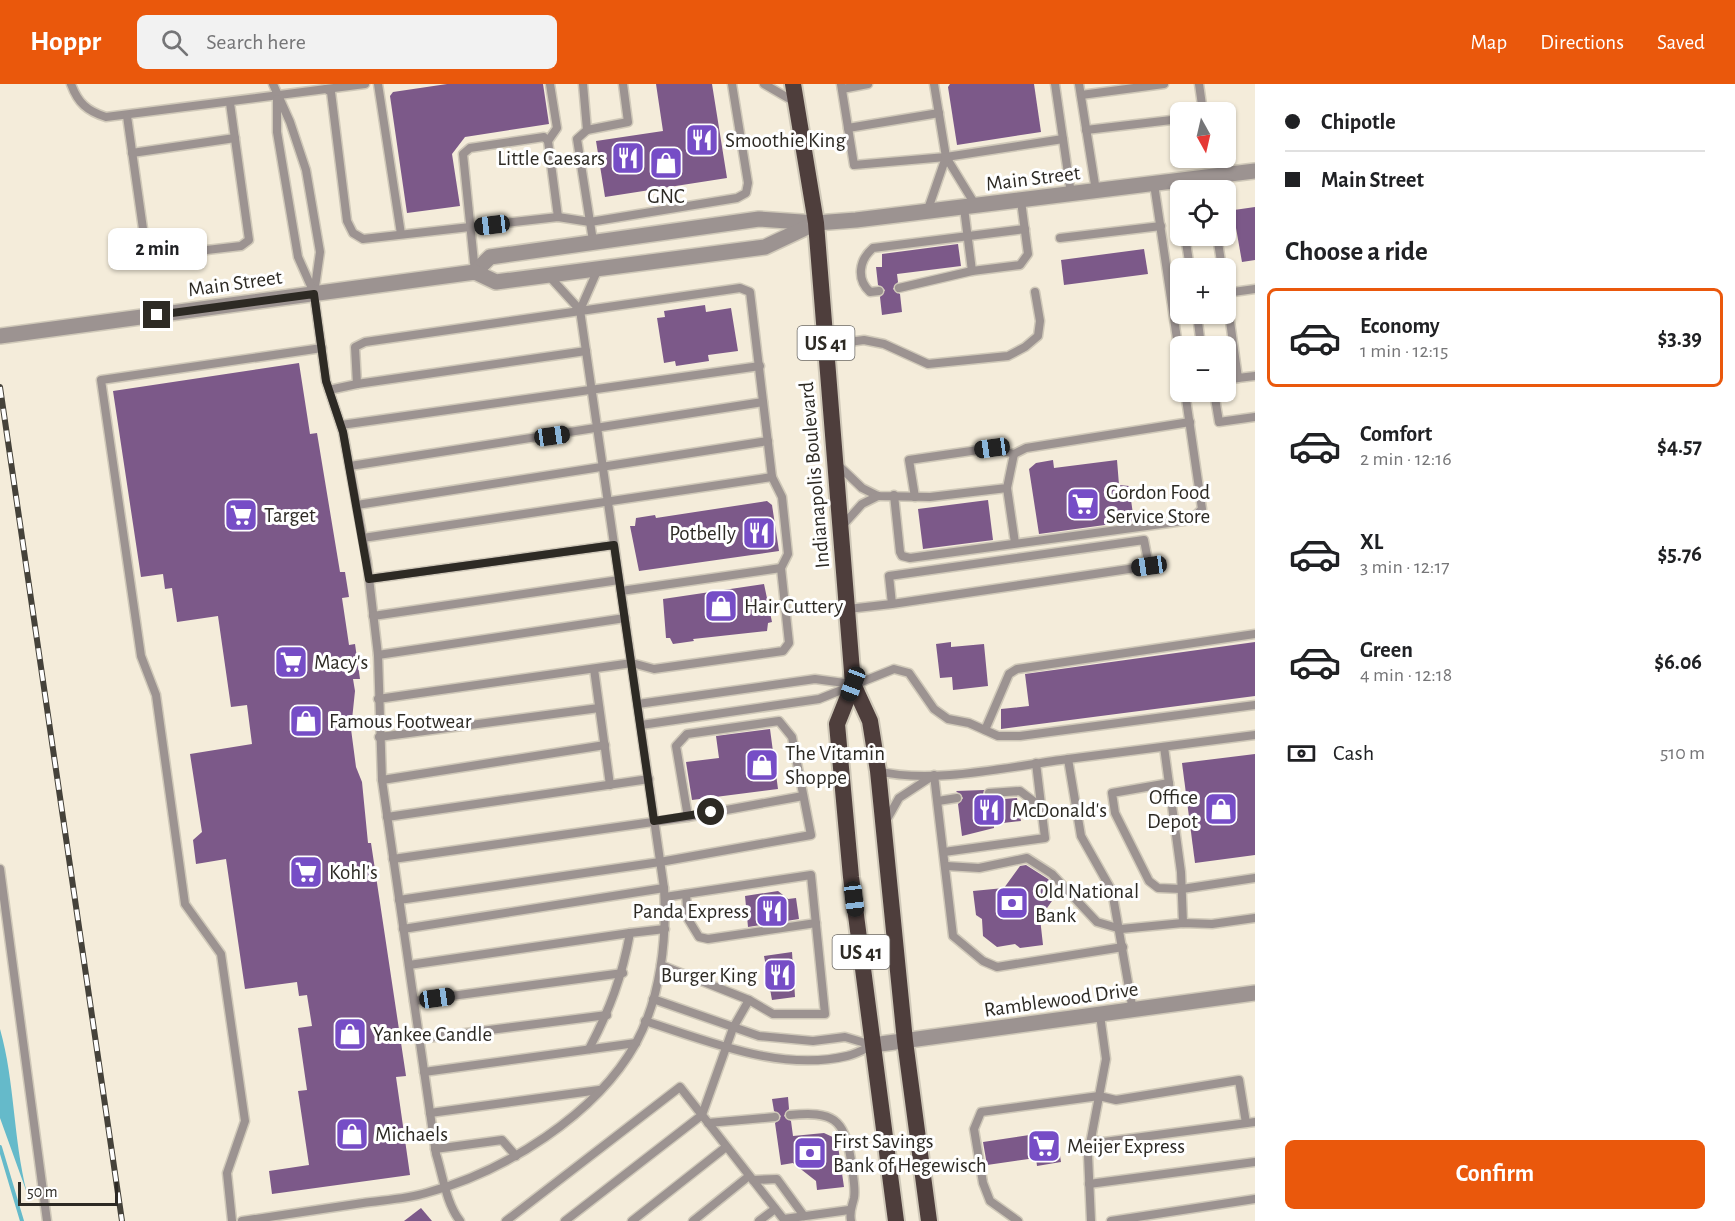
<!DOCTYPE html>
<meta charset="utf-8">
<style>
:root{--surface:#fff;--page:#f2f2f2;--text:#202124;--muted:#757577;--line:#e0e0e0;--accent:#ea580c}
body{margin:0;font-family:"Alegreya Sans",sans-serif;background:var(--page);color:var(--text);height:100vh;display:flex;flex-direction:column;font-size:22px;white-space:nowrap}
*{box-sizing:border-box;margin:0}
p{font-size:20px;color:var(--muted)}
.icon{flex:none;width:33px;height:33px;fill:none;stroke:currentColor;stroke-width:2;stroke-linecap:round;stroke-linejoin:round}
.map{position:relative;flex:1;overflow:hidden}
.side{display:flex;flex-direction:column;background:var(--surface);width:480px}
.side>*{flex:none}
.hud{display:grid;align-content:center;height:132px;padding:0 30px;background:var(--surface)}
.needle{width:39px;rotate:172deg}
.tools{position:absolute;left:1170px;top:18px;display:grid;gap:12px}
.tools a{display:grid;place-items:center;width:66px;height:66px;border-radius:9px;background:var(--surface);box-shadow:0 2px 4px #0004;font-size:30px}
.scale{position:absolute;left:18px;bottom:15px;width:100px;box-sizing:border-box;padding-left:6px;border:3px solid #2d2a24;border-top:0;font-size:16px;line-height:21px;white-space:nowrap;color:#2d2a24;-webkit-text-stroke:4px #fff;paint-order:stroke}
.end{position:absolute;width:27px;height:27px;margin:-14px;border:8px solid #2d2a24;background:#fff;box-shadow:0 0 0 3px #fff}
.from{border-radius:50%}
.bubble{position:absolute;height:42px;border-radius:9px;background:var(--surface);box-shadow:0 2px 4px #0004;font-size:20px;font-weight:600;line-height:42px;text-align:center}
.car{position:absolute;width:18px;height:36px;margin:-18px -9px;border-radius:8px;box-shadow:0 0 4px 2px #0007;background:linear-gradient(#222 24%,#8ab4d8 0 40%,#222 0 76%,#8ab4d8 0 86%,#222 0)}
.hud b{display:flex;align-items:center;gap:21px;height:57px;font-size:22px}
.hud b+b{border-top:2px solid var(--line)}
.hud i{width:15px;height:15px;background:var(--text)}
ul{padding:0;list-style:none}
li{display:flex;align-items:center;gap:18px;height:99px;margin:0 12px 9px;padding:0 18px;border:3px solid transparent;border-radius:9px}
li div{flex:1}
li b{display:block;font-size:22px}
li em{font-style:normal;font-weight:600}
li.active{border-color:var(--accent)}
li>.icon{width:54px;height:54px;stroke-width:1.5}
h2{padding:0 30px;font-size:27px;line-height:72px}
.pay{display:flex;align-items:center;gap:15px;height:66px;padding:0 30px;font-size:22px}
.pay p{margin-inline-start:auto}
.cta{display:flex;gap:12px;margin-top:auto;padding:12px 30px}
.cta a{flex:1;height:69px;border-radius:9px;background:var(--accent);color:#fff;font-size:24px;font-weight:600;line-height:69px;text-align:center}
header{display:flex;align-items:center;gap:36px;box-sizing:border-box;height:84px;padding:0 30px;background:var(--accent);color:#fff}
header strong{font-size:28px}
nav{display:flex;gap:33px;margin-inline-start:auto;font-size:21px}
.search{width:420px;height:54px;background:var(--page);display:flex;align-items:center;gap:15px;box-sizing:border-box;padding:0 21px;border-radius:9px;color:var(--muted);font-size:22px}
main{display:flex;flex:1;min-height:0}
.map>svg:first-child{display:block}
.water{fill:#65baca}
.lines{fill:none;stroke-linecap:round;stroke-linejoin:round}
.stream{stroke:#65baca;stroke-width:4}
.building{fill:#7c5989}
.service-casing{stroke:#d0c9b9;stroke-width:11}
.tertiary-casing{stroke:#d0c9b9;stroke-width:18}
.trunk-casing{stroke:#d0c9b9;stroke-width:20}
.service{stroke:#9c9391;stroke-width:8}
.tertiary{stroke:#9c9391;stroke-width:15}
.trunk{stroke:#4e3e3c;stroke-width:16}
.rail-casing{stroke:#45423a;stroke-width:6}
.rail{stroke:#fff;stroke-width:4;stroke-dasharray:11;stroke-linecap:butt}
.route{stroke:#2d2a24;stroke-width:8}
.labels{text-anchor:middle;stroke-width:6;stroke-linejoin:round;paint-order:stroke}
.shield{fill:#fff;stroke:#6c6a66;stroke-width:1.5}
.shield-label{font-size:20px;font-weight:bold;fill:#2d2a24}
.poi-label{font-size:21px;fill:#2d2a24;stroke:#fff;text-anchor:start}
.street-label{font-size:21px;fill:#2d2a24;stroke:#fff}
</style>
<header>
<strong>Hoppr</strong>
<div class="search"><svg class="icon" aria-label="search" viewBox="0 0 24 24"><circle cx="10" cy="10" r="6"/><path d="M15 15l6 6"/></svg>Search here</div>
<nav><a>Map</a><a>Directions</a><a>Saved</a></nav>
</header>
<main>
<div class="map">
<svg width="1255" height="1137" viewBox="0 0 1255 1137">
<rect width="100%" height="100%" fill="#f4ecda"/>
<path class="water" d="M0,945c15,53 13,109 27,164l-27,-75z"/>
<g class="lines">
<polyline class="stream" points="0,1063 22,1137"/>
</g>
<g class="building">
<polygon points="447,0 543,0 549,40 465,53 452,70 460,122 407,129 390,12 393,8"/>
<polygon points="656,0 712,0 727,94 605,113 596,57 663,47"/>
<polygon points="950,0 1034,0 1041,48 957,61 948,3"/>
<polygon points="1255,123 1255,176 1242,178 1236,144 1230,144 1227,127"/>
<polygon points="958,160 961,182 897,190 898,198 893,205 900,210 902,228 882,231 880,213 885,206 878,201 876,183 882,183 882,170"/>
<polygon points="1144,165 1148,190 1064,201 1061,176"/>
<polygon points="705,221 706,228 731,224 738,267 708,271 709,277 676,282 675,277 664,279 657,234 665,233 664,227"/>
<polygon points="299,279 310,350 317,349 340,488 345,488 349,513 342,514 349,561 355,560 360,595 353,595 355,607 351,645 356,683 362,698 368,759 371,759 406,992 396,993 410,1091 272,1110 269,1087 309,1081 298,1007 307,1006 298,944 312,942 307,911 299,912 297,898 245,905 226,775 196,780 193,756 202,748 190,670 252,660 247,621 231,623 218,532 177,538 172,504 165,505 163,490 141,493 113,307"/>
<polygon points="1053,376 1054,384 1117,376 1119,401 1129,402 1134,437 1039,450 1029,385 1036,379"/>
<polygon points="988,416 993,456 923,465 918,425"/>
<polygon points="767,417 772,421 779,467 639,487 630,442 635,442 636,434 655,431 656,434"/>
<polygon points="764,500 772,538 768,539 767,547 693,555 694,557 673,560 670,554 666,554 663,515"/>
<polygon points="951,558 951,563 984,560 988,602 953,606 952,593 940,594 936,560"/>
<polygon points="1255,558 1255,612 1001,645 1001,625 1029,622 1025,590"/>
<polygon points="770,645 778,705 692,716 686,678 719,674 716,652"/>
<polygon points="1255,670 1255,771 1195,779 1182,679"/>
<polygon points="984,706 983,712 990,716 1017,714 1021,737 994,740 994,744 962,752 958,720 963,714 956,707"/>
<polygon points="1026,781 1048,795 1059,807 1040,834 1043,861 1020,864 1015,860 997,863 983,852 982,835 976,831 973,807 1004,804 1020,782"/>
<polygon points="778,807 788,815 796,814 799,835 748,843 745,812"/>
<polygon points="792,868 795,913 772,916 764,872"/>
<polygon points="788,1013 789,1025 784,1032 791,1037 793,1052 824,1049 837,1055 844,1103 817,1106 816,1097 793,1079 781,1081 775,1039 781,1032 774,1027 772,1015"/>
<polygon points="1056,1047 1061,1078 1037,1082 1036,1074 987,1081 983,1058"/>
<polygon points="421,1124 432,1137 404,1137"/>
</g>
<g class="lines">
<g class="service-casing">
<g id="service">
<path d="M71,0c7,19 16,27 35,33l220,-28 5,3 16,129 6,12 10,6 195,-22 32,5 147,-24 9,-5 2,-10 -16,-99"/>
<path d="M273,0l17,38 16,48 14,82 -6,42 12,87 17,51 24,129 11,94 4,125 54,374c7,22 10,49 24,67"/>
<polyline points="378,0 401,150"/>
<polyline points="583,0 587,46 577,55 593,157"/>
<polyline points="764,0 795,18"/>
<polyline points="841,0 854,81 946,73 1063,55"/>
<polyline points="934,0 946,73 976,122"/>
<polyline points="1055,0 1071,110"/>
<polyline points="1079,0 1096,107"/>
<polyline points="1199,0 1203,28"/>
<polyline points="326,5 365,0"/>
<polyline points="842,5 868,0"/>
<polyline points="1081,11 1164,0"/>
<polyline points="277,15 277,48 298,173 314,209"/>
<polyline points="127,32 147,173 241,162 249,156 230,19"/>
<polyline points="848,44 939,29"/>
<polyline points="587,46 628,38 623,0"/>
<polyline points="1086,46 1180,35"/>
<polyline points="548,57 557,44 550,0"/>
<polyline points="132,69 235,54"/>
<polyline points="1154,100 1180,275"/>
<polyline points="964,124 972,187"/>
<polyline points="927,128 946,73"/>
<polyline points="1185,152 1190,184"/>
<polyline points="1217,152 1222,184"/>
<polyline points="1060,154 1161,142"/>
<polyline points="475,188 463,70 470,64 544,53 548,57 558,133"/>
<polyline points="549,192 580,226"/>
<polyline points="899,204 972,187 1020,181 1028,170 1021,117"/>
<path d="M879,207l-9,1c-14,-13 -11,-32 3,-44l152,-19"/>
<polyline points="1226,209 1238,294 1255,292"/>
<polyline points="1226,209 1255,205"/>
<polyline points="1197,230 1201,262"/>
<polyline points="826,261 864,256 884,260 928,280 1008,272 1025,263 1038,252 1040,237 1035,208"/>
<polyline points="1226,296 1238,294"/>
<polyline points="357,300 586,267"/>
<polyline points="329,306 357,300 355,263 365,258 740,204 750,208 772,393 782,413 788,470 781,484 789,559 783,567 654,585 632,579 378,615"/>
<polyline points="1214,308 1219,338 1255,333"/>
<polyline points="341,341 760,282"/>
<polyline points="838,381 862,404 878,412 930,413 1007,404 1014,370 1026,364 1190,338"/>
<polyline points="350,382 763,318"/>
<polyline points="1007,404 1015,459"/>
<polyline points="894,411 900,468 902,472 910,474 1191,436 1202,425 1185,308"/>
<polyline points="915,413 909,376 992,364 1014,370"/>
<polyline points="357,421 768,357"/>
<polyline points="843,441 862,420 878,412"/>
<polyline points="363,454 772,393"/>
<polyline points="369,495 614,461"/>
<polyline points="621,507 781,484"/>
<polyline points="848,525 892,520 889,492 1144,456 1149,482 892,520"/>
<polyline points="373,532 619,496"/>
<polyline points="378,571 625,534"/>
<polyline points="594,585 610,701"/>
<polyline points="638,620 815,595 852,600"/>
<polyline points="641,641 819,615 894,585 909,589 934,625 948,635 969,639 998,652 1020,652 1255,621"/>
<polyline points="985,646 1009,590 1017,585 1255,550"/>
<polyline points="379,653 599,624"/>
<polyline points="1164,663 1181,788 1183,839"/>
<polyline points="1068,675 1255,651"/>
<path d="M878,687c54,14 134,-5 190,-12l13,77 31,55 21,120"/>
<polyline points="934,691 953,852 983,877 997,883 1123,863"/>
<polyline points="382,696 605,661"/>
<polyline points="1169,699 1112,709 1115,729 1149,797 1158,804 1182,805 1255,794"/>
<polyline points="989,709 1020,707 1041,723"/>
<polyline points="938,717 957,714"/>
<polyline points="387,733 649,695"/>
<polyline points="688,733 803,712"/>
<polyline points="886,737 899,714 931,693"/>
<polyline points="944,768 1045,754 1036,679"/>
<polyline points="393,775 688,733 676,662 687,650 779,637 792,653 811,751 660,778 399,816"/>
<polyline points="946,782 979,784 1027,774 1052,790 1097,838 1121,845 1183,839 1212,840 1255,834"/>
<polyline points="0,785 47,1137"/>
<polyline points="686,810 688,835 699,853 708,855 816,839"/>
<polyline points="403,845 664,804"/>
<polyline points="409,881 630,849"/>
<polyline points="661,881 749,916 773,930 825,930 811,791 665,813"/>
<polyline points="653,915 759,952 813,957 845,953 872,961"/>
<polyline points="749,916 733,944 702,1031 785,1137"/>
<polyline points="414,917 623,889"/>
<path d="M645,937c63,20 135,51 202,35 9,-2 18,-7 26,-11"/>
<polyline points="419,955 607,931"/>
<path d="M589,965c21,-40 33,-72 41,-116l35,-4"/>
<polyline points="424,988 636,959"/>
<polyline points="430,1029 599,1006"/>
<path d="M790,1031c43,-4 54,3 61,45 1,12 5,27 3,38 -2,9 -5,13 -3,23"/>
<polyline points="708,1039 775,1033"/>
<polyline points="1091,1056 1104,1058 1255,1038"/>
<polyline points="435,1065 502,1056 516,1072"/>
<polyline points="753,1096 777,1095 804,1132"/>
<polyline points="1089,1100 1255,1078"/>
<polyline points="784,1135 849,1126"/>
<polyline points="232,1137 227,1089 245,1037 221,870 185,820 156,611 141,572 101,296 322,264"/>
<path d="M242,1137c40,-6 81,-12 121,-18 21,-3 43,-4 63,-10 78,-21 170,-78 210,-150 25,-46 31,-104 28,-155l-84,-578 18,-41"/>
<polyline points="506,1137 680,1003 702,1031 565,1137"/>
<polyline points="632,1137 726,1063"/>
<polyline points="693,1137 749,1092"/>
<polyline points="759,1137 775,1125"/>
<polyline points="1018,1137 990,1117 983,1099 974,1045 981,1028 1099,1012 1116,1016 1239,996 1246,1039"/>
<polyline points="1091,1137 1088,1071 1106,975 1100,931"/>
<polyline points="1111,1137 1255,1115"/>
</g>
</g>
<g class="tertiary-casing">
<g id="tertiary">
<polyline points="475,188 490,173 759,135 816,139 856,136 1255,87"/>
<polyline points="0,252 475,188 496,198 765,163 816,139"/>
<polyline points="873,961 1255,909"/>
</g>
</g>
<g class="trunk-casing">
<g id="trunk">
<polyline points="793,0 816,139 853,600 870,637 878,687 905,957 929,1137"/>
<polyline points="853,600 837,640 851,793 896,1137"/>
</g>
</g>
<use href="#service" class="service"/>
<use href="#tertiary" class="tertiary"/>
<use href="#trunk" class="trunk"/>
<g class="rail-casing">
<polyline id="rail" points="0,303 122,1137"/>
</g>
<use href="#rail" class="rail"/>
</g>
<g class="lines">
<polyline class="route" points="157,231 314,210 326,297 343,348 369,495 614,461 654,737 711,728"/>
</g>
<defs>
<g id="restaurant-square" transform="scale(1.725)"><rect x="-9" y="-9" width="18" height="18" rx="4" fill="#764dc6" stroke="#fff"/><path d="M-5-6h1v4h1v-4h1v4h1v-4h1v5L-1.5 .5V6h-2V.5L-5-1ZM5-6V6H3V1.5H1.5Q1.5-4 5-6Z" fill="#fff"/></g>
<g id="shop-square" transform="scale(1.725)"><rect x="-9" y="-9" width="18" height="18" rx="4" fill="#764dc6" stroke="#fff"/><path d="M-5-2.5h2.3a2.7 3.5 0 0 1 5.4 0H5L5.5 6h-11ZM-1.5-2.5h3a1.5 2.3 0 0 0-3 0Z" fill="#fff"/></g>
<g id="supermarket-square" transform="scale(1.725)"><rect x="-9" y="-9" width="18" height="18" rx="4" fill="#764dc6" stroke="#fff"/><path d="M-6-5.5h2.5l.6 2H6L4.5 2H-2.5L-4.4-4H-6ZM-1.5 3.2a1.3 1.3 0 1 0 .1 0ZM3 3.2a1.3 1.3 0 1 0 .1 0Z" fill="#fff"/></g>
<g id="bank-square" transform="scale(1.725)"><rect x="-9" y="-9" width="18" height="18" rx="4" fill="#764dc6" stroke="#fff"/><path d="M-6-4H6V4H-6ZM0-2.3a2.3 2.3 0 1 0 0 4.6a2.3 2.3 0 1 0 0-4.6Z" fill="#fff"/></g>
</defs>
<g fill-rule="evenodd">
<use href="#restaurant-square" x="702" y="56"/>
<use href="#restaurant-square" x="628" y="74"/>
<use href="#shop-square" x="666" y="79"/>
<use href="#supermarket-square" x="1083" y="420"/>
<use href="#supermarket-square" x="241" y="431"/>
<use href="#restaurant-square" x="759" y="449"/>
<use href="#shop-square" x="721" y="522"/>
<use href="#supermarket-square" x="291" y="578"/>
<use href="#shop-square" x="306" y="637"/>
<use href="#shop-square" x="762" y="681"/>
<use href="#shop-square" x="1221" y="725"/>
<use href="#restaurant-square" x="989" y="726"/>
<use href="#supermarket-square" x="306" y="788"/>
<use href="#bank-square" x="1012" y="819"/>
<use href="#restaurant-square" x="772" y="827"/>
<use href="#restaurant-square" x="780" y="891"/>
<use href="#shop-square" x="350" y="950"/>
<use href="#shop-square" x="352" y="1050"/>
<use href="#supermarket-square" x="1044" y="1062"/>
<use href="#bank-square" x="810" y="1069"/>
</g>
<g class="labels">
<g class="shield">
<rect x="797.5" y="242" width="57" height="34" rx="4.5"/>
<rect x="832.5" y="851" width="57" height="34" rx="4.5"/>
</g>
<g class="shield-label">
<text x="826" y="266">US 41</text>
<text x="861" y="875">US 41</text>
</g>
<g class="poi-label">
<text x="725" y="63">Smoothie King</text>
<text x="605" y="81" text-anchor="end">Little Caesars</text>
<text x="666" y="119" text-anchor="middle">GNC</text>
<text x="1106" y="415">Gordon Food<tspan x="1106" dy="24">Service Store</tspan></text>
<text x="264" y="438">Target</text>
<text x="736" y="456" text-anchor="end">Potbelly</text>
<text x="744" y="529">Hair Cuttery</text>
<text x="314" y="585">Macy's</text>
<text x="329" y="644">Famous Footwear</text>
<text x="785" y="676">The Vitamin<tspan x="785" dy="24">Shoppe</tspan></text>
<text x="1198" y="720" text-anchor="end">Office<tspan x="1198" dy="24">Depot</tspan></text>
<text x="1012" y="733">McDonald's</text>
<text x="329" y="795">Kohl's</text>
<text x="1035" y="814">Old National<tspan x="1035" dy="24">Bank</tspan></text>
<text x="749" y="834" text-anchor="end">Panda Express</text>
<text x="757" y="898" text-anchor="end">Burger King</text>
<text x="373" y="957">Yankee Candle</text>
<text x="375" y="1057">Michaels</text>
<text x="833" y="1064">First Savings<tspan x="833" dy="24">Bank of Hegewisch</tspan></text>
<text x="1067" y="1069">Meijer Express</text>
</g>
<g class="street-label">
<text transform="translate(1033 94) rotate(-7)" y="7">Main Street</text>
<text transform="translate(235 199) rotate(-8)" y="7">Main Street</text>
<text transform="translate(814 391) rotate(-95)" y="7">Indianapolis Boulevard</text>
<text transform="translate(1061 915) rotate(-8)" y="7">Ramblewood Drive</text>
</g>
</g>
</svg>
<div class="tools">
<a><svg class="needle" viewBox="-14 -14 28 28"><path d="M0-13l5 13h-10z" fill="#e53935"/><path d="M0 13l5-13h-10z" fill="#757577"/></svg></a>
<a><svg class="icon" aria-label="locate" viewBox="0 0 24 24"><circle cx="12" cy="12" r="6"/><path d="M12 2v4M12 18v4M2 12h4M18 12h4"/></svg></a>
<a>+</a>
<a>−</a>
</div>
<div class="scale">50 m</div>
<i class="end from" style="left:711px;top:728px"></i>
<i class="end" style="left:157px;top:231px"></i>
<div class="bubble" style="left:108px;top:144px;width:99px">2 min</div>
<i class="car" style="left:492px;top:141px;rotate:263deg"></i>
<i class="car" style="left:552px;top:352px;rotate:82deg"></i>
<i class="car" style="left:992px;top:364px;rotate:262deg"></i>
<i class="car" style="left:1149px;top:482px;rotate:262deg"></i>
<i class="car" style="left:853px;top:600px;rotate:201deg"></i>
<i class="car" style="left:854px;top:815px;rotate:173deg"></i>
<i class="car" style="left:437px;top:914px;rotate:82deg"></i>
</div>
<section class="side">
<div class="hud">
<b><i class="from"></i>Chipotle</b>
<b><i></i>Main Street</b>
</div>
<h2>Choose a ride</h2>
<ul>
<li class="active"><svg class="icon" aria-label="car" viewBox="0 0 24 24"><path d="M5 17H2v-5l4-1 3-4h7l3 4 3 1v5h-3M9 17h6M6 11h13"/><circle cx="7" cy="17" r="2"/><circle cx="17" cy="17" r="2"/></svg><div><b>Economy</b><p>1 min · 12:15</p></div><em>$3.39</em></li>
<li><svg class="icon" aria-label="car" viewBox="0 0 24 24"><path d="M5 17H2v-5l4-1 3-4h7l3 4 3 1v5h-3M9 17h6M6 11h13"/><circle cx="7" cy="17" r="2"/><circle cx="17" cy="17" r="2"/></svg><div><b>Comfort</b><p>2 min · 12:16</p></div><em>$4.57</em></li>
<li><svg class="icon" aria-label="car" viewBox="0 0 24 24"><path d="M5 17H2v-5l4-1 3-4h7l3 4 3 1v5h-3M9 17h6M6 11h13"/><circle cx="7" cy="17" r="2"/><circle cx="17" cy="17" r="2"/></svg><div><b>XL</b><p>3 min · 12:17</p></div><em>$5.76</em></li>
<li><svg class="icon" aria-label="car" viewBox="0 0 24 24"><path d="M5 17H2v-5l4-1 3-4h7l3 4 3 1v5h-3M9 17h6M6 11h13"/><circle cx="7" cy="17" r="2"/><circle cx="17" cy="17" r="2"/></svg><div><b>Green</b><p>4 min · 12:18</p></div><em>$6.06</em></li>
</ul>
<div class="pay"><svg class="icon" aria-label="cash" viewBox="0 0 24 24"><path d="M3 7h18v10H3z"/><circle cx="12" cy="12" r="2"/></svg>Cash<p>510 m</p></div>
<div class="cta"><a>Confirm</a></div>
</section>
</main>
